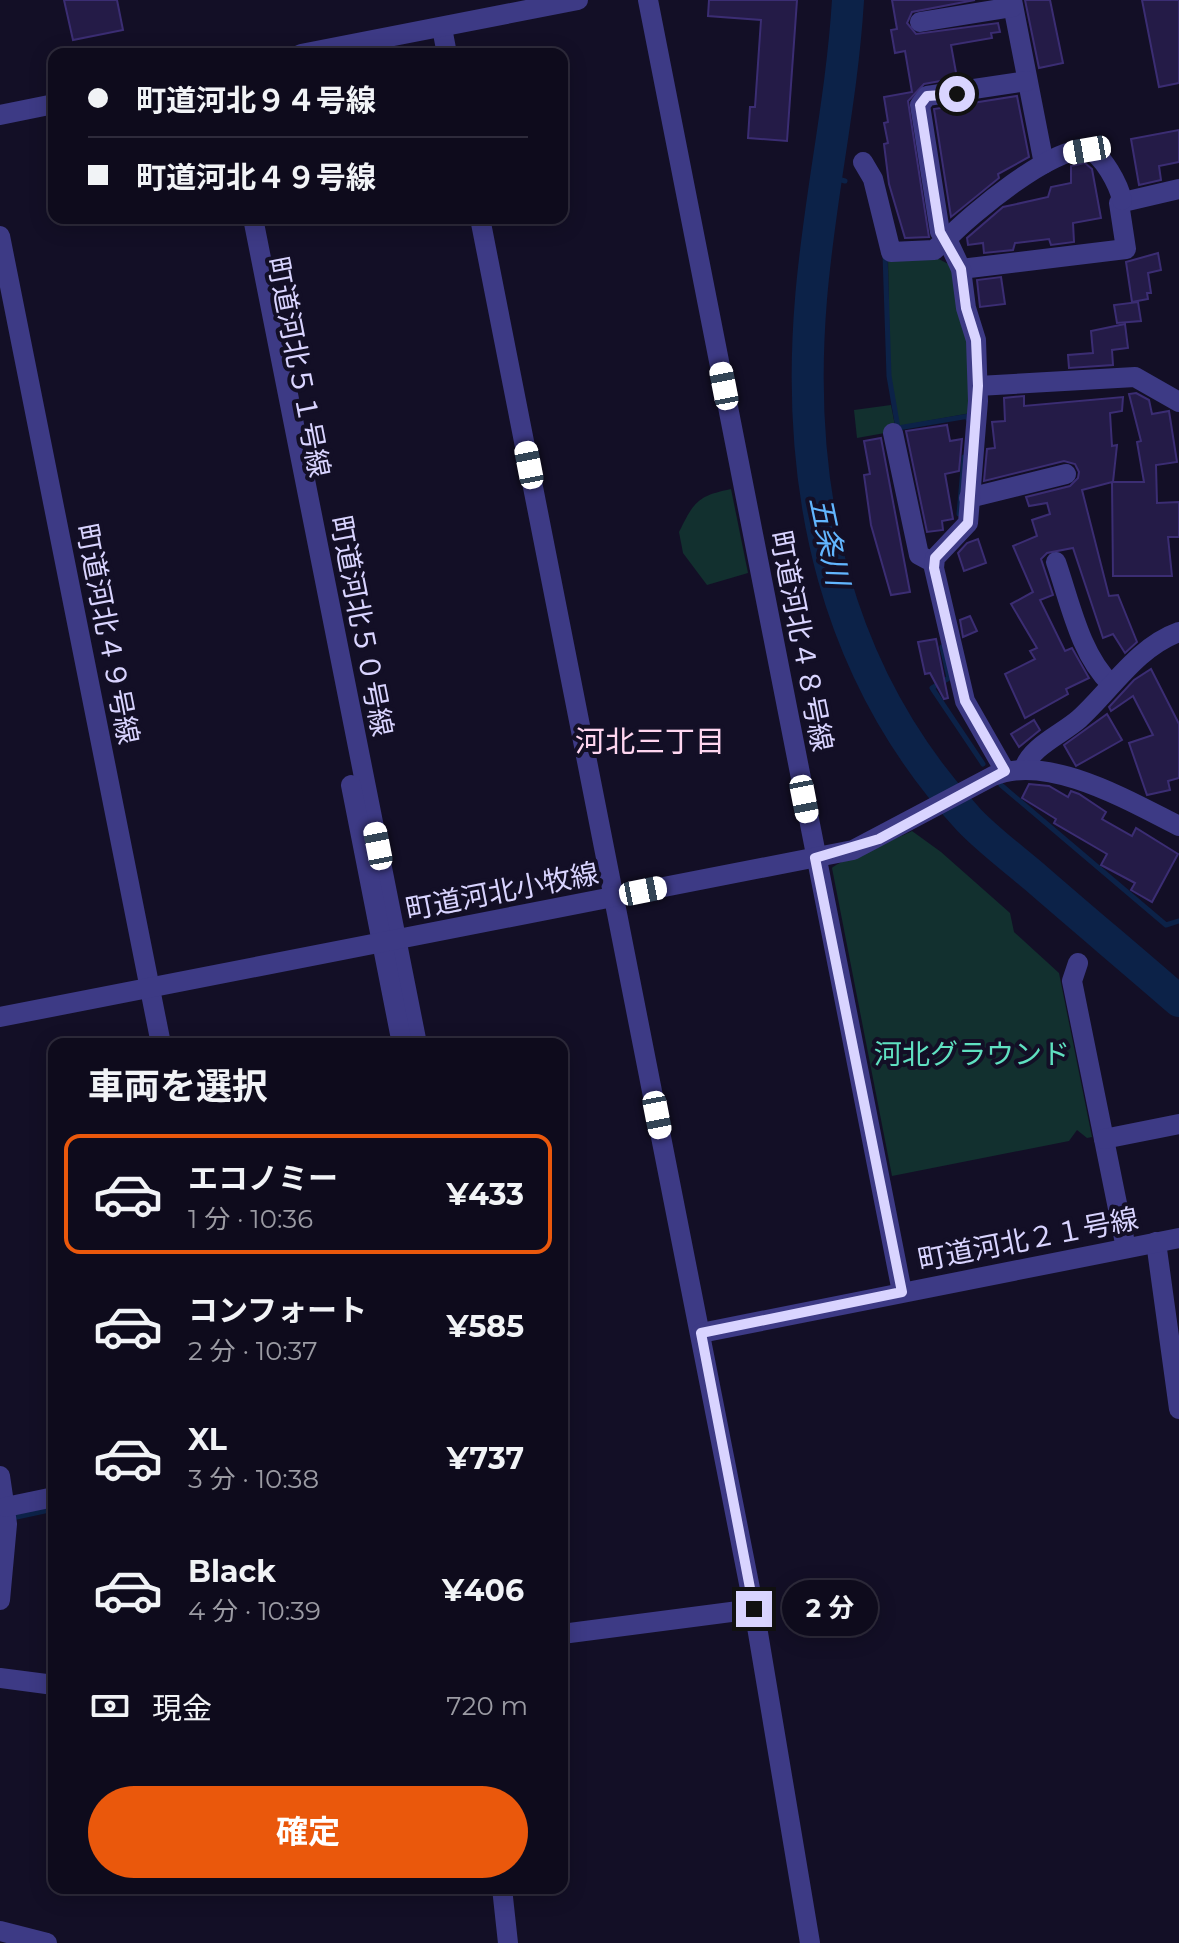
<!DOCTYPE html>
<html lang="ja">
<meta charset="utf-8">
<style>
:root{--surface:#0e0b1c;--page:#171425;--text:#f1f3f6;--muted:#9b9ba3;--line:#2e2b3b;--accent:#ea580c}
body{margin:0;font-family:Montserrat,"Noto Sans JP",sans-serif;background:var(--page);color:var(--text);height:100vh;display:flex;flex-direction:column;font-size:30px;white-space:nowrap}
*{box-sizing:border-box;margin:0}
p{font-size:26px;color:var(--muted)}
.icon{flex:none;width:44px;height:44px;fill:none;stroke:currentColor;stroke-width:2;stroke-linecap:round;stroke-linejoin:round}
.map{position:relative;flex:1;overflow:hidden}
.side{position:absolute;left:48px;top:1038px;width:520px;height:856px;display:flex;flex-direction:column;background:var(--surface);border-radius:16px;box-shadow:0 4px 20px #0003,0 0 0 2px var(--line)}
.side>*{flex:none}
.hud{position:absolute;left:48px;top:48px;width:520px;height:176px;border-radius:16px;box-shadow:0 4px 20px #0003,0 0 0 2px var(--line);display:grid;align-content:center;height:176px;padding:0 40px;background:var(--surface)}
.end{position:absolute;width:36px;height:36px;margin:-18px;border:10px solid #d9d4ff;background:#111;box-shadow:0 0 0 4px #111}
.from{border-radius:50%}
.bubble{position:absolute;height:56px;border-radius:28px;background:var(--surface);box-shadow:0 4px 20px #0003,0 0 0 2px var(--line);font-size:26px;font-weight:700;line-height:56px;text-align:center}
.car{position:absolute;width:24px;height:48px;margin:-24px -12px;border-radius:10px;box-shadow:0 0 6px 2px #0007;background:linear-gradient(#fff 24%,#345 0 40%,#fff 0 76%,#345 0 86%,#fff 0)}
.hud b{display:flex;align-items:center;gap:28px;height:76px;font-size:30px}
.hud b+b{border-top:2px solid var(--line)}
.hud i{width:20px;height:20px;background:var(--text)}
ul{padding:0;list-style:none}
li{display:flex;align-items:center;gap:24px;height:120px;margin:0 16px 12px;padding:0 24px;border:4px solid transparent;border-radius:16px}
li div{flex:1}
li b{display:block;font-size:30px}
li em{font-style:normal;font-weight:700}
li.current{border-color:var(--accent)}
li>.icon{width:72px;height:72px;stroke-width:1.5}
h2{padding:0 40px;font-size:36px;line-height:96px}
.pay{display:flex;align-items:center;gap:20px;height:88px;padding:0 40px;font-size:30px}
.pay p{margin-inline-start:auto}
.cta{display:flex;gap:16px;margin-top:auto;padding:16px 40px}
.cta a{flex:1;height:92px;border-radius:48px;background:var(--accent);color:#fff;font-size:32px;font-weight:700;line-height:92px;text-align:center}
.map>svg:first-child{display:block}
.green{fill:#12302f}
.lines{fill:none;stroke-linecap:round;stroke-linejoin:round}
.stream{stroke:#0c2248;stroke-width:5}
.river{stroke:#0c2248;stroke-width:32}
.building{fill:#241b47;stroke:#3b2d73;stroke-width:2}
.minor{stroke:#3d3a85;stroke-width:20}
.route{stroke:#d9d4ff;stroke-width:10}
.labels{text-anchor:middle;stroke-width:8;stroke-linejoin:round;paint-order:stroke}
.street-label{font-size:28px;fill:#d9d4ff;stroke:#130f26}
.park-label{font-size:28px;fill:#5fe0c0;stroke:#130f26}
.water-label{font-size:30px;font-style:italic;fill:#62b6ff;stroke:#130f26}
.neighbourhood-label{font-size:30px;fill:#ffd6f0;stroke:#130f26}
</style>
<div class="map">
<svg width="1179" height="1943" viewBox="0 0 1179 1943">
<rect width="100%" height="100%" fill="#130f26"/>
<g class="green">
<polygon points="935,257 952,266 970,338 971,413 899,426 890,376 888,258"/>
<polygon points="891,405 896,431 857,438 854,410"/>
<path d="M731,489l17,84 -41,12 -24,-32 -4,-21c15,-30 18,-36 52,-43z"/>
<path d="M912,831l29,21 69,61 4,19 45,41 33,164 -5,1 -10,-8 -8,11 -177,35 -60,-308c5,-6 65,-29 80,-37z"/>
</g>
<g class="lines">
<g class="stream">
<polyline points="827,176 845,181"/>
<polyline points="885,254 889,376 898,428 969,416 968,419"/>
<polyline points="959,514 964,457"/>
<polyline points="942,647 949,678 932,688 983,764"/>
<polyline points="1001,785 1166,925 1179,921"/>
<polyline points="12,1518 54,1509"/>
</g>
<path class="river" d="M848,0c-6,101 -29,199 -37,299 -16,192 24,376 158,521 20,21 46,40 68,59 47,41 95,81 142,122"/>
</g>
<g class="building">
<polygon points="64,0 117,0 123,30 73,40"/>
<polygon points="709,0 797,0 787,141 748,138 750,107 755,107 761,20 708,16"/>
<polygon points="892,0 975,0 912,12 907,23 916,34 998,23 1000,32 991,33 992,38 951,45 957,78 924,84 908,101 929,237 905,238 889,184 884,144 888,143 884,123 888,122 884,97 912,92 905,51 895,53 891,30 897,29"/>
<polygon points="1025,0 1050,0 1063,63 1039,68"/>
<polygon points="1142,0 1179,0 1179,83 1159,87"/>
<polygon points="1017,96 1029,157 998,174 999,178 951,217 934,109"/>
<polygon points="1179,130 1179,162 1159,166 1161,180 1139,185 1131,139"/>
<polygon points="1085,163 1092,169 1101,218 1073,223 1074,242 1051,245 1049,239 1015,243 1013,250 984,253 983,243 968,245 967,238 1003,207 1048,197 1051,187 1071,183 1071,166"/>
<polygon points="1158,253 1161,270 1148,273 1151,293 1147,293 1148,299 1132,302 1126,262"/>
<polygon points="1001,277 1005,304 980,307 977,280"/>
<polygon points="1138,302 1141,321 1117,323 1114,305"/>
<polygon points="1125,324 1128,348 1112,350 1113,365 1069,368 1068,355 1093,353 1091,331"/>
<polygon points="1136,393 1149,400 1152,414 1169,411 1177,462 1156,465 1157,503 1179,502 1179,537 1168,537 1172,576 1113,576 1112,482 1082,490 1109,596 1118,595 1137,642 1125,653 1113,634 1103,638 1073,548 1047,553 1041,559 1053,595 1040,600 1065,651 1072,648 1089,678 1066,689 1068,694 1025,718 1005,674 1035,659 1030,651 1037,648 1011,604 1033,592 1013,546 1037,536 1032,520 1050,514 1047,503 1029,506 1026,497 1070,486 1078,478 1079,472 1075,464 1064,461 984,481 987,449 995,448 992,422 1005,421 1004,398 1024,396 1024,406 1123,397 1122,411 1110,413 1112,446 1117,445 1113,482 1144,482 1137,442 1141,441 1129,394"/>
<polygon points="947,425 950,441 962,439 959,471 945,474 953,519 942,521 943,530 927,532 906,431"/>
<polygon points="881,438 910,592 891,595 871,525 864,475 870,474 864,441"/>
<polygon points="978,539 986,563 964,571 958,553 967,543"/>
<polygon points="970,616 977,631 963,637 960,620"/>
<polygon points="936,639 948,698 944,699 930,673 925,674 918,642"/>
<polygon points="1151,669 1179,724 1179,778 1168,781 1170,790 1147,795 1129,743 1153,735 1133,696 1111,711 1109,707 1134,680"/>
<polygon points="1107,714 1122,740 1076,766 1064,745"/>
<polygon points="1034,720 1040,730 1019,747 1011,734"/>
<polygon points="1029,784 1049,786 1068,797 1071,791 1079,794 1106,812 1102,819 1132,836 1136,828 1178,854 1152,902 1131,890 1135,883 1101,865 1107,854 1054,823 1056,819 1022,798"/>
</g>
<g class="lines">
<g class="minor">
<polyline points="648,0 902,1292"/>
<polyline points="1012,0 1044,164"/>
<polyline points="920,22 1013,7"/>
<polyline points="442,28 447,54"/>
<polyline points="301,54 578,0"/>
<polyline points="0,115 54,104"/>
<polyline points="863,162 873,179 891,252 934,250 947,239 940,232 920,105 927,96 1027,81"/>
<polyline points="253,218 417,1044"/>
<polyline points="480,218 754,1609 562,1634"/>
<polyline points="0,236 161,1044"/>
<polyline points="961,269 1126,249 1119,203 1179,189"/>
<polyline points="978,386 1135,377 1179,402"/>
<polyline points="893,433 919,555 934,563"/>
<polyline points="969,498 1066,474"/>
<path d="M1056,562c14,40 24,92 55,122"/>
<path d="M1024,769c6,-22 38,-35 55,-50 32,-29 58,-72 100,-87"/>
<path d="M1005,771l-40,-70 -31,-133 1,-10 33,-35 10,-122 -2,-61 -10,-32 -5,-39 -14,-30c23,-24 106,-94 140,-89 16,3 32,36 35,50"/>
<polyline points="351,785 402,1044"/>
<polyline points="1078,963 1072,981 1126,1248"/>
<path d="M0,1017l853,-167 140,-74c55,-23 136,25 186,50"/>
<polyline points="1104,1139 1179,1124"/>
<polyline points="1156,1242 1179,1409"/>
<polyline points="701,1333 1179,1238"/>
<polyline points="0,1476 7,1524 0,1600"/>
<polyline points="6,1507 54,1497"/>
<polyline points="754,1609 810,1943"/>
<polyline points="0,1678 54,1685"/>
<polyline points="502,1888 508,1943"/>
<polyline points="0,1931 47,1943"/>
</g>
</g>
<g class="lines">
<polyline class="route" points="754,1609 701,1333 902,1292 815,858 879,839 1005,771 965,701 934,568 935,558 968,523 978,386 976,340 966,308 961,269 940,232 920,105 927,96 957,94"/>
</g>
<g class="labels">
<g class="street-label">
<text transform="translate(299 367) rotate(79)" y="10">町道河北５１号線</text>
<text transform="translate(362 626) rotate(79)" y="10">町道河北５０号線</text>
<text transform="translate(108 634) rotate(79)" y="10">町道河北４９号線</text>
<text transform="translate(802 641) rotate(79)" y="10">町道河北４８号線</text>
<text transform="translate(502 891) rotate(-11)" y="10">町道河北小牧線</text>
<text transform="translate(1028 1239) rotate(-11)" y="10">町道河北２１号線</text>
</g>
<g class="park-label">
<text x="972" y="1064">河北グラウンド</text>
</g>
<g class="water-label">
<text transform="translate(829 541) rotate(78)" y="10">五条川</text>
</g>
<g class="neighbourhood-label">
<text x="650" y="752">河北三丁目</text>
</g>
</g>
</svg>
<i class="end from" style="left:957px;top:94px"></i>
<i class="end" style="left:754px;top:1609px"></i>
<div class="bubble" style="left:782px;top:1580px;width:96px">2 分</div>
<i class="car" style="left:1087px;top:150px;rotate:260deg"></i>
<i class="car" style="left:724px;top:386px;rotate:349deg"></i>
<i class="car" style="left:529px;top:465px;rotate:349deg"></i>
<i class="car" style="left:804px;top:799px;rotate:169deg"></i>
<i class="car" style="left:378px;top:846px;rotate:349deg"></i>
<i class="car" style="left:643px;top:891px;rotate:79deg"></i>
<i class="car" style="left:657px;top:1115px;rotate:169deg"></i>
<div class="hud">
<b><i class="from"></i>町道河北９４号線</b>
<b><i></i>町道河北４９号線</b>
</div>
<section class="side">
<h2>車両を選択</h2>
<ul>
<li class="current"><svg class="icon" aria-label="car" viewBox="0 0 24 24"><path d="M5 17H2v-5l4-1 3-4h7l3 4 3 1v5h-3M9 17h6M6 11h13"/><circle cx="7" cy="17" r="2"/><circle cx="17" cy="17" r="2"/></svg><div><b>エコノミー</b><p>1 分 · 10:36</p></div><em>¥433</em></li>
<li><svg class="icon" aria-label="car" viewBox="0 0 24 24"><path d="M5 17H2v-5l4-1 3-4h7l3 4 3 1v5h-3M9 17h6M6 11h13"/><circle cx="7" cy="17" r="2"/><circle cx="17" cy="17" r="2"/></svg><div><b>コンフォート</b><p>2 分 · 10:37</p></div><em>¥585</em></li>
<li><svg class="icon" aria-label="car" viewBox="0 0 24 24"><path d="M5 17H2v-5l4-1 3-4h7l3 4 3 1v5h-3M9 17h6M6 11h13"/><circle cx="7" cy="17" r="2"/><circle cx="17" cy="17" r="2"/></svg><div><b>XL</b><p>3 分 · 10:38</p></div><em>¥737</em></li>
<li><svg class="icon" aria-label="car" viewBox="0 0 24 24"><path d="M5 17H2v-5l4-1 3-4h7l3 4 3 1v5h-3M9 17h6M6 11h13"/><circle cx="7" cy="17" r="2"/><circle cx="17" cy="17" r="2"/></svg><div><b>Black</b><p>4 分 · 10:39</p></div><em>¥406</em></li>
</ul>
<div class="pay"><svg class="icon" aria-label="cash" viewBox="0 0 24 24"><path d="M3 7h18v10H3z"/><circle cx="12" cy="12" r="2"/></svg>現金<p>720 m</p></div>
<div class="cta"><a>確定</a></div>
</section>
</div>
